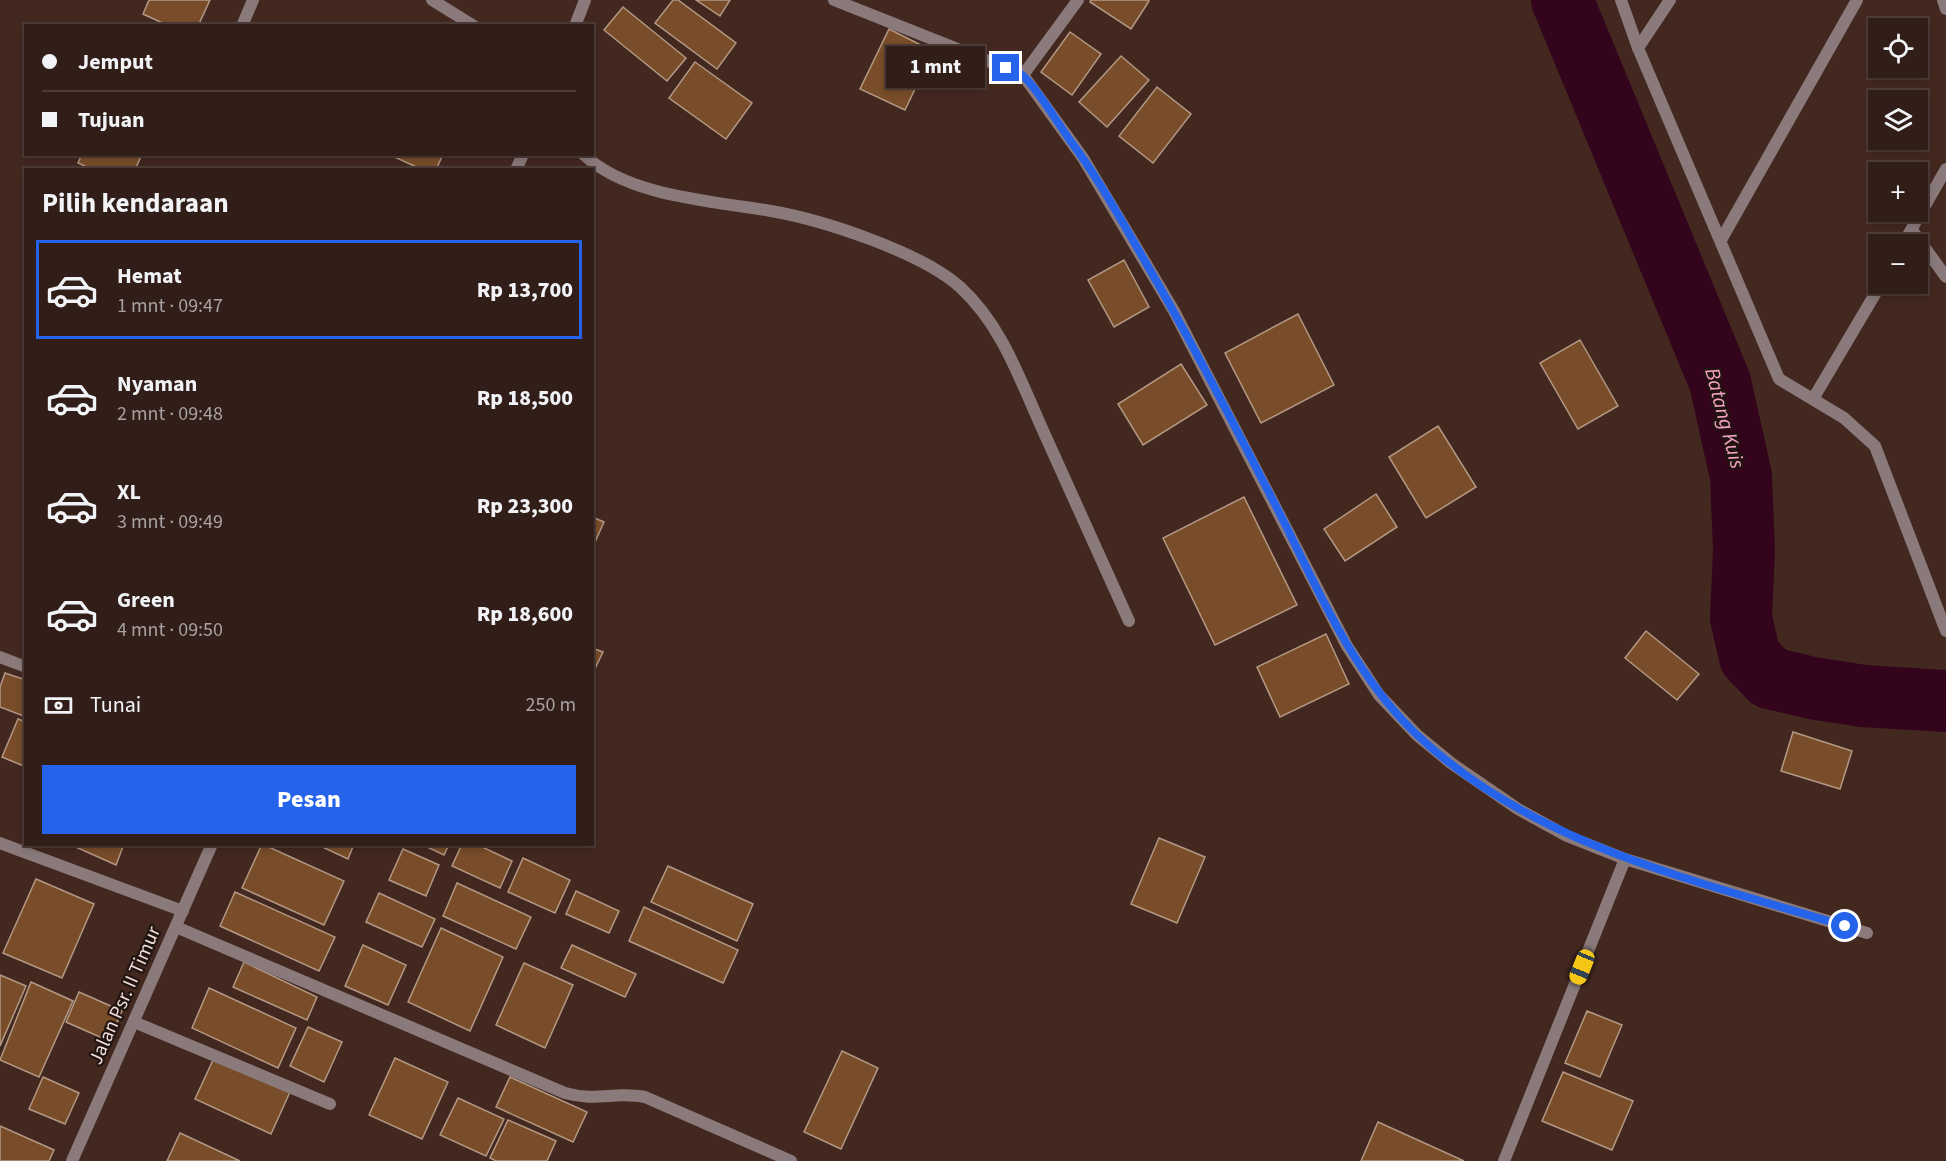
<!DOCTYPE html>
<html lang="id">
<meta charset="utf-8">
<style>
:root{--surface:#321e18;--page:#3a2721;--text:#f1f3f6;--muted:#a8a2a2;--line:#4d3c37;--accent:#2563eb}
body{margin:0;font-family:"Source Sans 3",sans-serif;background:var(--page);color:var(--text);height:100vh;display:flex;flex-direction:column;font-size:22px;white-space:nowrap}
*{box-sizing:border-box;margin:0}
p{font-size:20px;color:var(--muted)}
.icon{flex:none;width:33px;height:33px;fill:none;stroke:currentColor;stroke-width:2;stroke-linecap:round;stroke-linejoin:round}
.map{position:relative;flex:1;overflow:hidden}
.panel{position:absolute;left:24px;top:168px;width:570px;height:678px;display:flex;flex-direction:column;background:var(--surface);border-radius:0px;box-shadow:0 3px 9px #0003,0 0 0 2px var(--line)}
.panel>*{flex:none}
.hud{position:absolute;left:24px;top:24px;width:570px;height:132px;border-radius:0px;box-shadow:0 3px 9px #0003,0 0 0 2px var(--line);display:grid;align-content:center;height:132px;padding:0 18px;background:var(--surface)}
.fabs{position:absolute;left:1868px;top:18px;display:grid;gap:12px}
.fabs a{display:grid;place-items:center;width:60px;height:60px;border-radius:0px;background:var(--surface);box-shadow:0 3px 9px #0003,0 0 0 2px var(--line);font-size:30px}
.end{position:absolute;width:27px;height:27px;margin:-14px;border:8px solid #2563eb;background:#fff;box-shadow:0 0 0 3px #fff}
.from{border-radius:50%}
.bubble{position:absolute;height:42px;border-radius:0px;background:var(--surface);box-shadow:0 3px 9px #0003,0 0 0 2px var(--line);font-size:20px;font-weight:800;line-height:42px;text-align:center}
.car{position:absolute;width:18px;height:36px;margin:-18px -9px;border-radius:8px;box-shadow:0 0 4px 2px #0007;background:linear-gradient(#f5c518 24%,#345 0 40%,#f5c518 0 76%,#345 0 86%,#f5c518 0)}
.hud b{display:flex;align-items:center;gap:21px;height:57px;font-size:22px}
.hud b+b{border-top:2px solid var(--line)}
.hud i{width:15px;height:15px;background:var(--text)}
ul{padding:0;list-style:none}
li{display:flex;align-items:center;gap:18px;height:99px;margin:0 12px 9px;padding:0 6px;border:3px solid transparent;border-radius:0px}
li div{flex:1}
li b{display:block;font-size:22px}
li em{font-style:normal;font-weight:800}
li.on{border-color:var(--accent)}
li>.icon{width:54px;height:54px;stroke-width:1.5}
h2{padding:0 18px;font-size:27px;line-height:72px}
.pay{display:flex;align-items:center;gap:15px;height:66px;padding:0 18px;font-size:22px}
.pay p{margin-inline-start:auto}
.primary-button{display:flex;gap:12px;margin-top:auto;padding:12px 18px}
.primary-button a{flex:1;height:69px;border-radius:0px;background:var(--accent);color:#fff;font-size:24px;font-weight:800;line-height:69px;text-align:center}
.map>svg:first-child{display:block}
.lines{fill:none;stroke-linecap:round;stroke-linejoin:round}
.river{stroke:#33041c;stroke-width:62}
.building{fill:#794d29;stroke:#b39884;stroke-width:1.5}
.street{stroke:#8a7a7b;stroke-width:12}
.route{stroke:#2563eb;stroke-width:8}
.labels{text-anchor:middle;stroke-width:4.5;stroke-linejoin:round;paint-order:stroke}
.street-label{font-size:20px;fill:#f1ded9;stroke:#211511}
.water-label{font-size:21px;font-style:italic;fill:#f7a2c4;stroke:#211511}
</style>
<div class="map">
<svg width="1946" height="1161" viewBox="0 0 1946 1161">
<rect width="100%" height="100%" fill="#432820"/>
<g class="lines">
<polyline class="river" points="1562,0 1720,382 1741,476 1744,551 1741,618 1750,657 1770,678 1812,688 1863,696 1946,701"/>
</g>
<g class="building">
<polygon points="149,0 210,0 198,26 169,26 143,14"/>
<polygon points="673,0 678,0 736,43 717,69 655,23"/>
<polygon points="696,0 730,0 720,16"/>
<polygon points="1091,0 1148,0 1149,1 1131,29 1090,2"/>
<polygon points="623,7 686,58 667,81 604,30"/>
<polygon points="889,29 933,51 905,110 860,89"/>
<polygon points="1070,32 1101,54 1072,95 1041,72"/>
<polygon points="1121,56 1149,80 1107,127 1079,102"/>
<polygon points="695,62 752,103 726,139 669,98"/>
<polygon points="1157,87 1191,114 1153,163 1119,136"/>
<polygon points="82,154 142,154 135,170 93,170 78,163"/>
<polygon points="388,154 443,154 436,170 423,170"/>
<polygon points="1124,260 1149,307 1114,327 1088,280"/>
<polygon points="1298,314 1334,385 1261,423 1225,353"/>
<polygon points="1580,340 1618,406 1578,429 1540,363"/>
<polygon points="1181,364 1207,405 1143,445 1118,404"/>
<polygon points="1438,426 1476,487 1426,518 1389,457"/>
<polygon points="1376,494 1397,527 1345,561 1324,529"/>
<polygon points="1244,497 1297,605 1215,645 1163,538"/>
<polygon points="592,517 604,522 592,549"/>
<polygon points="1646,631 1699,674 1677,700 1625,658"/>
<polygon points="1326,634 1349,684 1280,717 1257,667"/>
<polygon points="592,648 603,652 592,675"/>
<polygon points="5,673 26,680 26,717 0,707 0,687"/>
<polygon points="18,719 26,722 26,767 2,757"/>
<polygon points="1793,732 1852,751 1840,789 1781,771"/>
<polygon points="1159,838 1205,857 1177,923 1131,904"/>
<polygon points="69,844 124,844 116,865"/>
<polygon points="262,844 344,881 324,925 242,888"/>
<polygon points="316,844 354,844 348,859"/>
<polygon points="421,844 449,844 444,855"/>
<polygon points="462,844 476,844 512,861 500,888 452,866"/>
<polygon points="403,849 439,865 426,896 389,880"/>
<polygon points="523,858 570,880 555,913 508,892"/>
<polygon points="668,866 753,904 737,941 651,902"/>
<polygon points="36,879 94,904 62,978 3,953"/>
<polygon points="457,883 531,917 516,949 443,916"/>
<polygon points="576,891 619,911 609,933 566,914"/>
<polygon points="235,892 335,937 319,971 220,926"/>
<polygon points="379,893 435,919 422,947 366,922"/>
<polygon points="644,907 738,950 723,983 629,941"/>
<polygon points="441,928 503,957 470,1031 408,1002"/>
<polygon points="363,945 406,965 388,1005 345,986"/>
<polygon points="572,945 636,974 625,997 561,968"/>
<polygon points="244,962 317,997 307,1020 233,987"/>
<polygon points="524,963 573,985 545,1048 496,1025"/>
<polygon points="0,975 26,986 0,1046"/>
<polygon points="31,982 73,1001 39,1077 0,1060"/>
<polygon points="209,988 296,1028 278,1068 192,1028"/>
<polygon points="79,992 122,1011 109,1041 66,1022"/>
<polygon points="1587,1011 1622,1025 1600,1077 1565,1063"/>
<polygon points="308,1027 342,1042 324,1082 290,1066"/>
<polygon points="842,1051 878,1068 841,1149 804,1132"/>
<polygon points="214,1058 290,1092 271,1134 195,1099"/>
<polygon points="395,1058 448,1082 422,1139 369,1115"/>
<polygon points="1563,1072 1633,1101 1612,1150 1542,1121"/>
<polygon points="43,1077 79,1093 65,1124 29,1109"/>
<polygon points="510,1077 587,1112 573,1142 496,1107"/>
<polygon points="458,1098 504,1119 486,1156 440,1135"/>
<polygon points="508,1120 556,1141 547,1161 496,1161 490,1158"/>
<polygon points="1378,1122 1464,1161 1361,1161"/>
<polygon points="0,1126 54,1150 49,1161 0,1161"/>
<polygon points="180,1133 240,1161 167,1161"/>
</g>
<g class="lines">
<g class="street">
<polyline points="432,0 474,26"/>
<polyline points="834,0 1023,75 1083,158 1174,311 1347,646 1379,695 1417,735 1451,763 1518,809 1567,836 1625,859 1867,933"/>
<polyline points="1621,0 1638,48 1779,379 1844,418 1875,446 1946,631"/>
<polyline points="1943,0 1946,9"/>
<polyline points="242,26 253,0"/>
<polyline points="575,26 585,0"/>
<polyline points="1638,48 1670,0"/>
<polyline points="1023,75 1078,0"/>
<path d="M583,154c45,43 130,47 188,57 52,9 150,41 189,76 43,39 61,96 85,148 28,62 56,124 84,186"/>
<polyline points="516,170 523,154"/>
<polyline points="1912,230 1946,277"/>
<polyline points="1721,240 1857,0"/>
<polyline points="1903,244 1946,169"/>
<polyline points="1813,399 1881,284"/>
<polyline points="0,657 26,667"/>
<polyline points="0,843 183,911"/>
<path d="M176,927l389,166c32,9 50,-2 80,4l146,64"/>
<polyline points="134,1022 330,1104"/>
<polyline points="72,1161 212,844"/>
<polyline points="1504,1161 1625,859"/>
</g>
</g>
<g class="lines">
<path class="route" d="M1006,68c5,2 13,4 17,8 13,10 37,51 49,67 26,35 48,75 70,113 48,82 91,167 135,252 40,79 74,163 138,225 118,113 280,147 430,193"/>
</g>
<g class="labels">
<g class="street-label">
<text transform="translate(124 995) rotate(-66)" y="7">Jalan Psr. II Timur</text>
</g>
<g class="water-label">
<text transform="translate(1725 418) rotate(75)" y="7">Batang Kuis</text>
</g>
</g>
</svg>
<div class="fabs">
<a><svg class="icon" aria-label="locate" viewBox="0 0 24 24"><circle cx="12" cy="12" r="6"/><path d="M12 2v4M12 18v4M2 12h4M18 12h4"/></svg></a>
<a><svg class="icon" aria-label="layers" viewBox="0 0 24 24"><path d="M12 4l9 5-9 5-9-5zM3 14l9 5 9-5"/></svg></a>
<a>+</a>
<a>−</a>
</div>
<i class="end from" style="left:1845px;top:926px"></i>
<i class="end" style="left:1006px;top:68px"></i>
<div class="bubble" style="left:886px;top:46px;width:99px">1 mnt</div>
<i class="car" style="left:1582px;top:967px;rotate:202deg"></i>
<div class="hud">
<b><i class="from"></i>Jemput</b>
<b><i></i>Tujuan</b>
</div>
<section class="panel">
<h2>Pilih kendaraan</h2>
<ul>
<li class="on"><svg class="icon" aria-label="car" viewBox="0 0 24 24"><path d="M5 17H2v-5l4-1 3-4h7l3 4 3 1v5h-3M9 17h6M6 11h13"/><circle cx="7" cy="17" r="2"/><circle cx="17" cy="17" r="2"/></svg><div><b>Hemat</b><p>1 mnt · 09:47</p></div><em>Rp 13,700</em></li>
<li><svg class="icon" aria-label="car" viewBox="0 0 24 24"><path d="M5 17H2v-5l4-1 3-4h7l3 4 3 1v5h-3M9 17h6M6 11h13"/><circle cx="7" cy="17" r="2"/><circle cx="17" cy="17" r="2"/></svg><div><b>Nyaman</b><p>2 mnt · 09:48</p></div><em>Rp 18,500</em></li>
<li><svg class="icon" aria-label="car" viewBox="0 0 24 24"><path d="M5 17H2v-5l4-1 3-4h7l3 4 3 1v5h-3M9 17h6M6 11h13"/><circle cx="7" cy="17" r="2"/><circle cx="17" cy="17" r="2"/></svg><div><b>XL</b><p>3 mnt · 09:49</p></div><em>Rp 23,300</em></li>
<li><svg class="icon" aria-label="car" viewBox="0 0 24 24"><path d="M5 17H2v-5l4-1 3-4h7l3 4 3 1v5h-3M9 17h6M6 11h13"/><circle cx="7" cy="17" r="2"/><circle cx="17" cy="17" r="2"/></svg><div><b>Green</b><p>4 mnt · 09:50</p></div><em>Rp 18,600</em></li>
</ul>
<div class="pay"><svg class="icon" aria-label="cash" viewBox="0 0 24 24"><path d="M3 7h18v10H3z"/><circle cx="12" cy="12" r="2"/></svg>Tunai<p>250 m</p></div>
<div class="primary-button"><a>Pesan</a></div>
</section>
</div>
